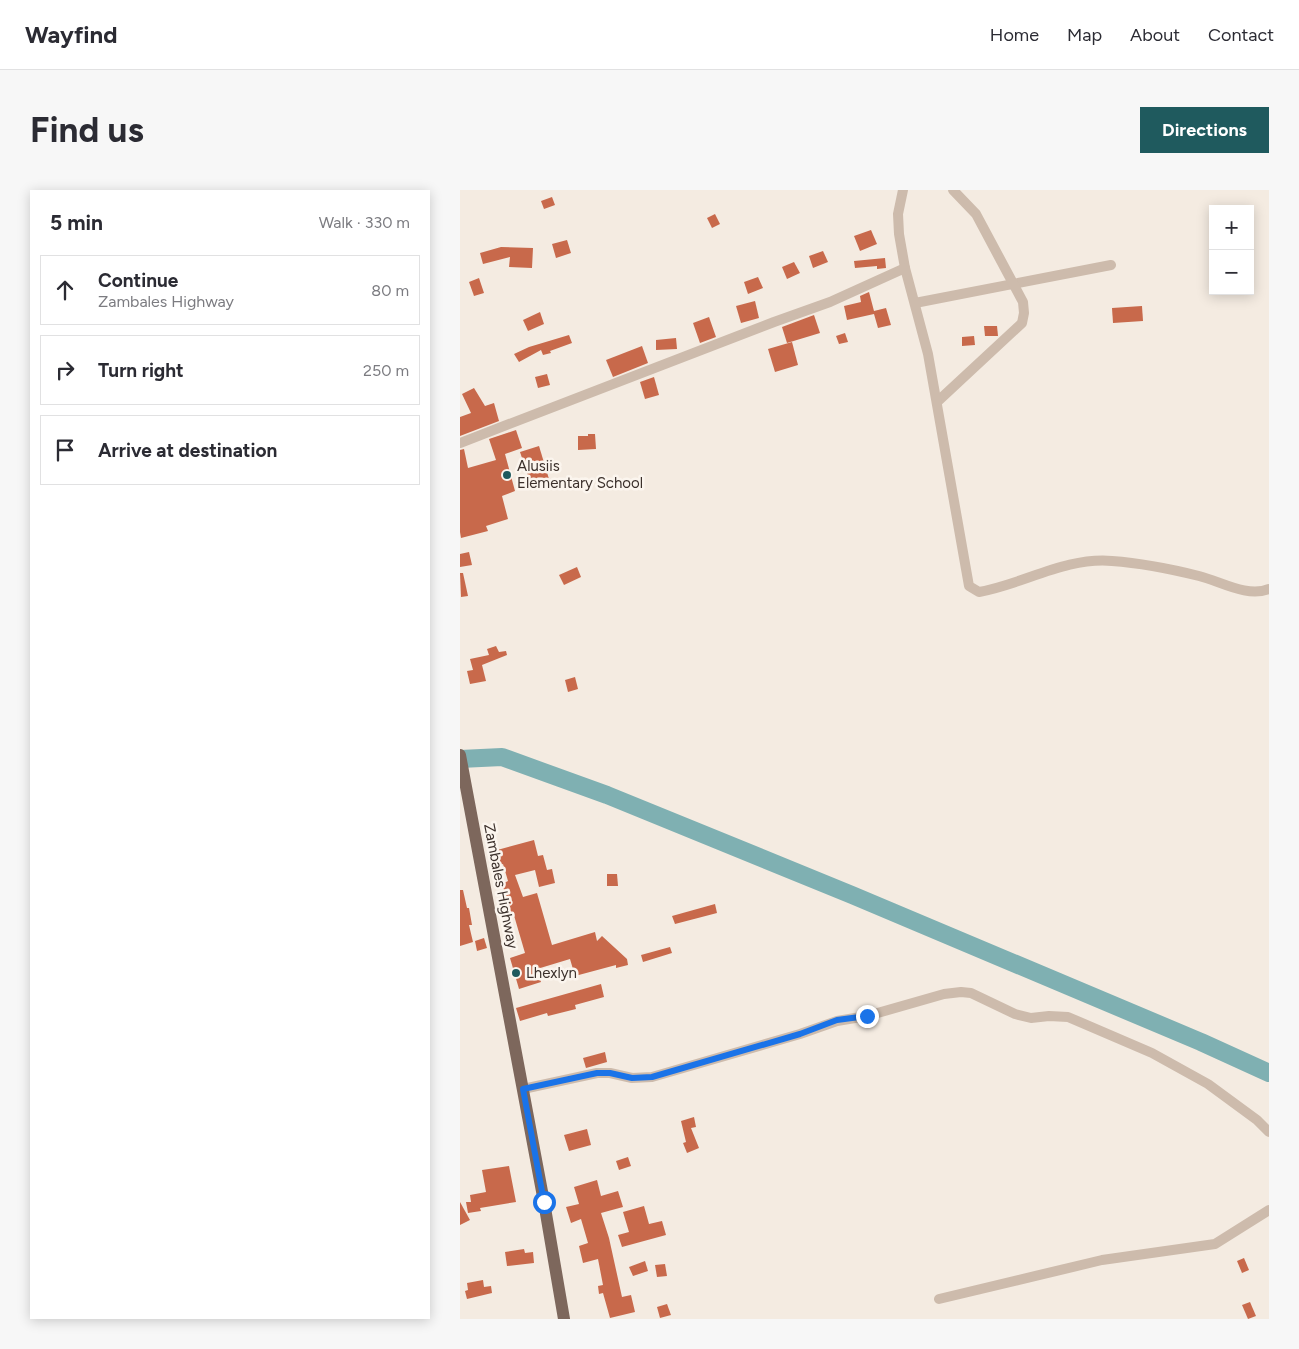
<!DOCTYPE html>
<html lang="en">
<head>
<meta charset="utf-8">
<style>
  :root { --surface:#fff; --page:#f7f7f7; --text:#2b2b33; --muted:#7c7c81; --line:#e1e1e2; --accent:#1f5a5e }
  body { margin:0; font-family:Figtree,sans-serif; background:var(--page); color:var(--text) }
  .controls { position:absolute; right:15px; top:15px; display:grid; overflow:hidden; border-radius:0px; box-shadow:0 2px 12px #0003 }
  .controls button { width:45px; height:45px; display:grid; place-items:center; padding:0; border:0; border-bottom:1px solid var(--line); background:var(--surface); color:var(--text); font:25px sans-serif }
  .stop { position:absolute; width:15px; height:15px; margin:-11px; border:4px solid #1a73e8; border-radius:50%; background:#fff }
  .stop.end { background:#1a73e8; border-color:#fff; box-shadow:0 1px 5px #0008 }
  .list { margin:0; padding:0; list-style:none }
  h2 { display:flex; justify-content:space-between; align-items:center; height:65px; margin:0; padding:0 20px; font-size:21px }
  h2 small { font-size:16px; font-weight:400; color:var(--muted) }
  .list li { display:grid; grid-template-columns:32px 1fr auto; gap:15px; align-items:center; box-sizing:border-box; height:70px; margin:0 10px 10px; padding:0 10px; border:1px solid var(--line); border-radius:0px }
  .list b { display:block; font-size:19px; white-space:nowrap }
  .list p { margin:0; font-size:16px; white-space:nowrap; color:var(--muted) }
  .list em { font-size:16px; font-style:normal; color:var(--muted) }
  .icon { flex:none; width:28px; height:28px; fill:none; stroke:currentColor; stroke-width:2; stroke-linecap:round; stroke-linejoin:round }
  .map { position:relative; flex:none; width:809px; height:1129px; overflow:hidden; border-radius:0px }
  header { display:flex; align-items:center; gap:30px; box-sizing:border-box; height:70px; padding:0 25px; background:var(--surface); border-bottom:1px solid var(--line) }
  header strong { font-size:24px }
  nav { display:flex; gap:28px; margin-inline-start:auto; font-size:18px }
  .intro { display:flex; align-items:center; justify-content:space-between; box-sizing:border-box; height:120px; padding:0 30px }
  h1 { margin:0; font-size:35px }
  .button { padding:12px 22px; border-radius:0px; background:var(--accent); color:#fff; font-size:18px; font-weight:700 }
  main { display:flex; gap:30px; padding:0 30px }
  aside { flex:1; background:var(--surface); border-radius:0px; box-shadow:0 2px 12px #0003 }
  .map>svg:first-child { display:block }
  .lines { fill:none; stroke-linecap:round; stroke-linejoin:round }
  .river { stroke:#7fb0b2; stroke-width:18 }
  .building { fill:#c8694b }
  .minor { stroke:#cdbbac; stroke-width:10 }
  .major { stroke:#7d675c; stroke-width:12 }
  .route { stroke:#1a73e8; stroke-width:6 }
  .poi-dot { fill:#1f5a5e; stroke:#fbf5ee; stroke-width:2 }
  .labels { text-anchor:middle; stroke-width:5; stroke-linejoin:round; paint-order:stroke }
  .poi-label { font-size:15px; fill:#3b302b; stroke:#fbf5ee; text-anchor:start }
  .street-label { font-size:15px; fill:#3b302b; stroke:#fbf5ee }
</style>
</head>
<body>
<header>
<strong>Wayfind</strong>
<nav><a>Home</a><a>Map</a><a>About</a><a>Contact</a></nav>
</header>
<div class="intro"><h1>Find us</h1><a class="button">Directions</a></div>
<main>
<aside>
<h2>5 min<small>Walk · 330 m</small></h2>
<ul class="list">
<li><svg class="icon" aria-label="ahead" viewBox="0 0 24 24"><path d="M12 20V5M6 11l6-6 6 6"/></svg><div><b>Continue</b><p>Zambales Highway</p></div><em>80 m</em></li>
<li><svg class="icon" aria-label="right" viewBox="0 0 24 24"><path d="M7 20v-9h11M14 6l5 5-5 5"/></svg><div><b>Turn right</b></div><em>250 m</em></li>
<li><svg class="icon" aria-label="arrive" viewBox="0 0 24 24"><path d="M6 21V4h12l-3 4 3 4H6"/></svg><div><b>Arrive at destination</b></div></li>
</ul>
</aside>
<div class="map">
<svg width="809" height="1129" viewBox="0 0 809 1129">
  <rect width="100%" height="100%" fill="#f4ebe1"/>
  <g class="lines">
    <polyline class="river" points="0,569 42,567 147,605 392,705 741,852 809,883"/>
  </g>
  <g class="building">
    <polygon points="92,7 95,15 84,19 81,11"/>
    <polygon points="255,24 260,34 252,38 247,28"/>
    <polygon points="411,40 417,54 400,61 394,46"/>
    <polygon points="107,50 111,63 96,68 92,54"/>
    <polygon points="41,57 73,58 72,78 49,77 50,67 23,74 20,63"/>
    <polygon points="363,61 368,72 353,78 349,66"/>
    <polygon points="425,68 426,78 417,79 417,76 395,78 394,71"/>
    <polygon points="334,72 340,83 327,89 322,77"/>
    <polygon points="298,87 303,98 288,104 284,92"/>
    <polygon points="19,88 24,103 14,106 9,92"/>
    <polygon points="409,102 414,121 426,118 431,135 418,138 414,124 387,130 384,116 401,112 400,106"/>
    <polygon points="295,111 299,128 281,133 276,116"/>
    <polygon points="682,116 683,131 653,133 652,118"/>
    <polygon points="80,122 84,134 68,141 63,130"/>
    <polygon points="354,125 360,143 327,153 322,137"/>
    <polygon points="249,127 256,147 240,153 233,133"/>
    <polygon points="524,136 537,136 538,146 525,146"/>
    <polygon points="385,143 388,152 379,154 376,146"/>
    <polygon points="109,145 112,153 90,161 91,163 83,165 81,160 59,172 54,164 69,157"/>
    <polygon points="514,146 515,155 502,156 502,147"/>
    <polygon points="216,148 217,159 196,160 196,150"/>
    <polygon points="332,152 338,175 315,182 308,159"/>
    <polygon points="182,156 188,173 153,187 146,170"/>
    <polygon points="87,184 90,195 78,198 75,187"/>
    <polygon points="194,187 199,205 185,209 180,192"/>
    <polygon points="14,198 25,216 34,213 39,231 0,246 0,227 11,223 2,204"/>
    <polygon points="56,240 62,258 45,264 55,301 42,306 48,329 26,336 28,341 1,348 0,342 0,260 4,259 8,278 36,270 29,249"/>
    <polygon points="128,244 135,244 136,259 118,260 118,246 128,246"/>
    <polygon points="79,256 89,289 71,295 60,262"/>
    <polygon points="9,362 12,375 0,377 0,364"/>
    <polygon points="117,377 121,387 104,395 99,385"/>
    <polygon points="0,383 3,383 8,406 1,407"/>
    <polygon points="36,456 39,462 46,461 47,465 22,475 26,491 10,494 7,481 13,480 10,469 29,465 27,459"/>
    <polygon points="115,487 118,499 108,502 105,490"/>
    <polygon points="74,650 78,666 83,665 87,680 92,679 95,693 79,697 75,680 55,685 63,707 77,703 92,755 135,742 137,751 142,746 167,769 168,775 156,778 156,775 115,786 110,769 77,779 81,792 59,799 50,768 65,763 53,722 44,725 40,711 47,709 42,694 48,691 43,674 34,676 30,662"/>
    <polygon points="147,684 157,684 158,696 147,696"/>
    <polygon points="0,700 3,700 7,718 9,718 12,735 9,735 13,752 0,756"/>
    <polygon points="255,714 257,723 215,734 212,726"/>
    <polygon points="24,748 27,758 17,761 15,751"/>
    <polygon points="210,757 212,763 183,772 181,765"/>
    <polygon points="141,794 144,807 115,815 116,819 88,826 87,823 60,831 56,818"/>
    <polygon points="145,862 147,872 126,878 123,868"/>
    <polygon points="234,927 236,937 231,938 239,958 227,963 223,953 226,952 221,931"/>
    <polygon points="127,939 131,955 109,961 104,945"/>
    <polygon points="168,967 171,976 159,980 156,971"/>
    <polygon points="49,976 56,1012 20,1018 21,1021 8,1023 6,1012 11,1012 10,1005 26,1002 22,980"/>
    <polygon points="137,990 141,1006 158,1001 163,1017 141,1023 149,1048 162,1107 171,1105 175,1122 150,1128 143,1103 139,1104 138,1096 143,1095 138,1069 123,1073 119,1056 128,1053 121,1029 111,1033 106,1017 119,1014 114,997"/>
    <polygon points="0,1012 10,1030 0,1035"/>
    <polygon points="184,1016 189,1034 202,1031 206,1045 162,1057 158,1045 169,1042 163,1022"/>
    <polygon points="64,1059 65,1063 73,1062 74,1073 47,1076 45,1062"/>
    <polygon points="784,1068 789,1080 782,1083 777,1071"/>
    <polygon points="185,1071 188,1081 173,1086 169,1077"/>
    <polygon points="205,1074 207,1086 197,1087 195,1075"/>
    <polygon points="23,1090 24,1097 31,1096 32,1103 7,1109 5,1101 8,1100 7,1093"/>
    <polygon points="790,1112 796,1126 788,1129 782,1115"/>
    <polygon points="207,1114 211,1125 200,1128 197,1117"/>
  </g>
  <g class="lines">
    <g class="minor">
      <polyline points="443,0 438,24 439,44 445,78"/>
      <polyline points="455,113 651,75"/>
      <polyline points="477,212 562,133 564,123 563,112 516,24 493,0"/>
      <path d="M0,253L314,132L370,112L445,78L468,164L509,396L519,402C564,394 605,367 652,371C680,373 711,379 739,386C760,391 787,408 809,399"/>
      <polyline points="63,899 137,883 150,883 172,888 192,887 340,844 377,831 407,826 484,804 501,802 511,803 555,824 571,828 589,826 608,827 692,863 748,894 797,930 809,942"/>
      <polyline points="479,1109 642,1070 755,1054 809,1020"/>
    </g>
    <polyline class="major" points="0,565 84,1012 104,1129"/>
  </g>
  <g class="lines">
    <polyline class="route" points="84,1012 63,899 137,883 150,883 172,888 192,887 340,844 377,830 407,826"/>
  </g>
  <g class="poi-dot">
    <circle cx="47" cy="285" r="5"/>
    <circle cx="56" cy="783" r="5"/>
  </g>
  <g class="labels">
    <g class="poi-label">
      <text x="57" y="281">Alusiis<tspan x="57" dy="17">Elementary School</tspan></text>
      <text x="66" y="788">Lhexlyn</text>
    </g>
    <g class="street-label">
      <text transform="translate(41 696) rotate(79)" y="5">Zambales Highway</text>
    </g>
  </g>
</svg>
<div class="controls">
<button>+</button>
<button>−</button>
</div>
<div class="stop" style="left:84px;top:1012px"></div>
<div class="stop end" style="left:407px;top:826px"></div>
</div>
</main>
</body>
</html>
